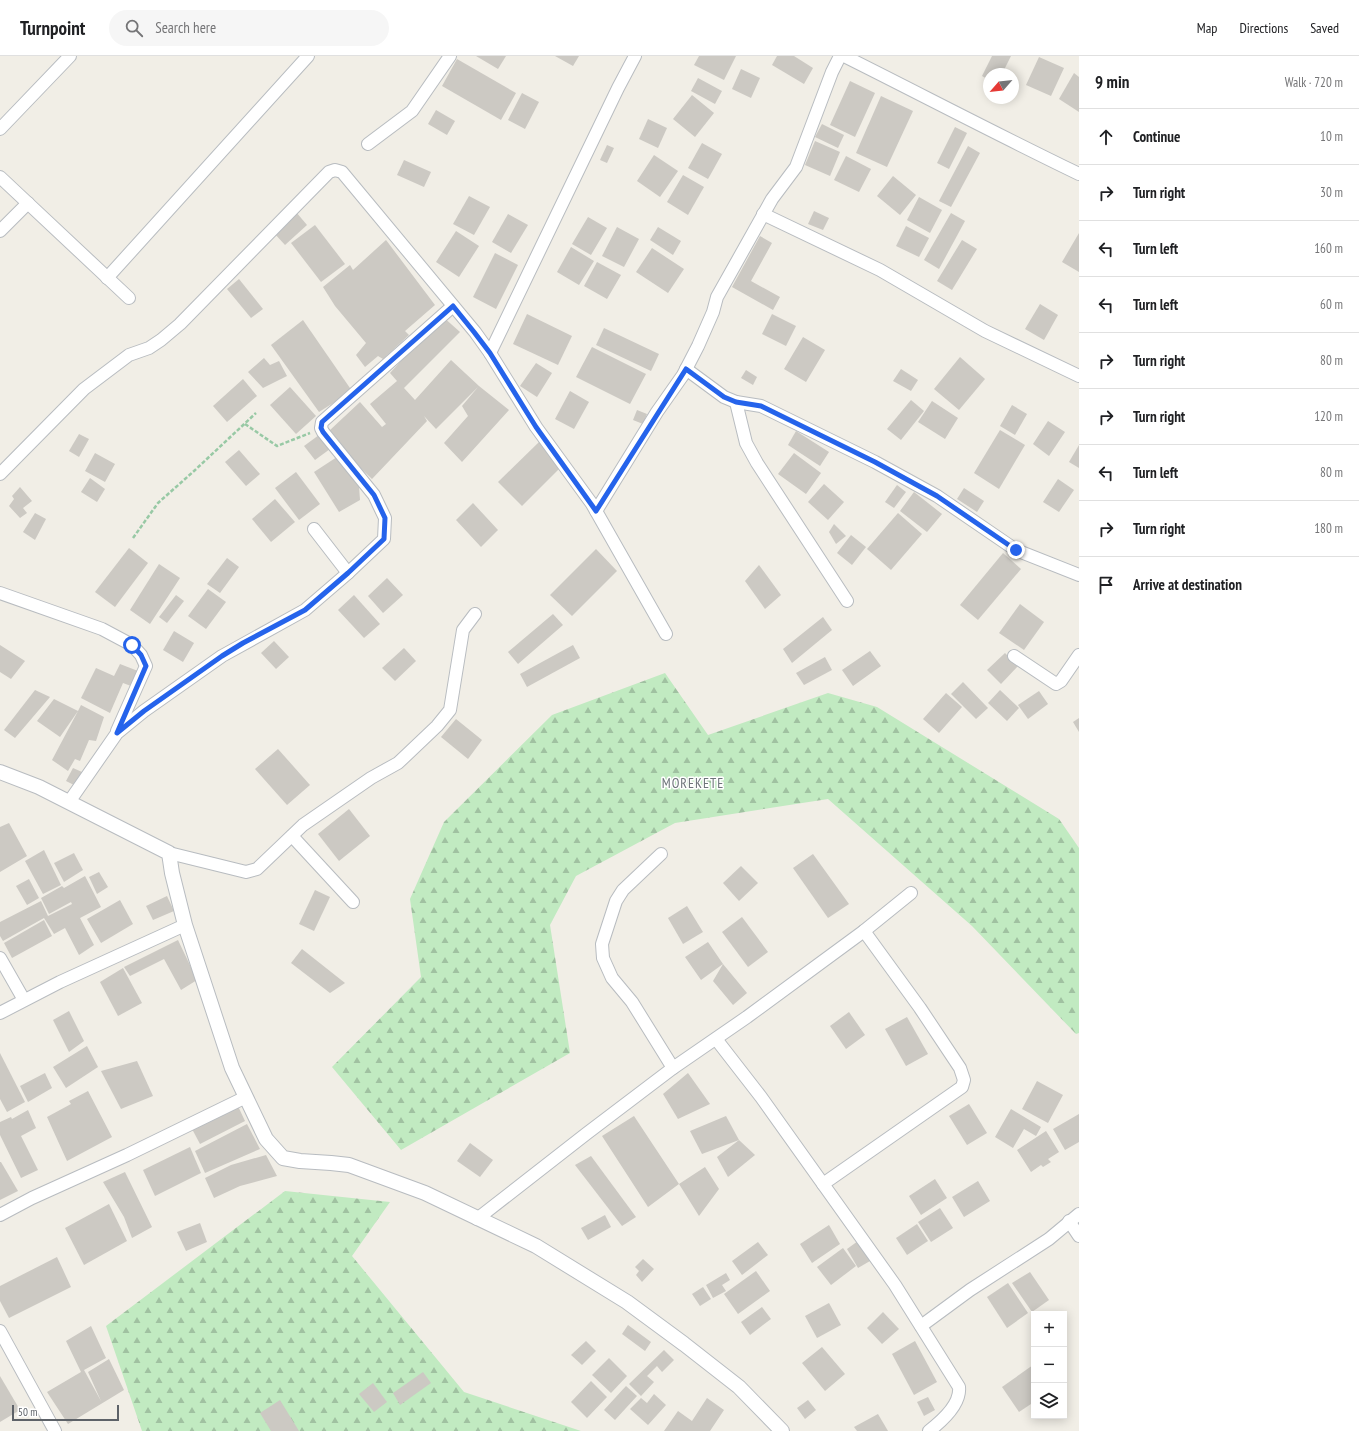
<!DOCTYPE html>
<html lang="en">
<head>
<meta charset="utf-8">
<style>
  :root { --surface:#fff; --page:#f6f6f6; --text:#202124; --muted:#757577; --line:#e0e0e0 }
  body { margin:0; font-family:"PT Sans Narrow",sans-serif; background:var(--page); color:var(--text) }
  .controls { position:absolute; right:12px; bottom:12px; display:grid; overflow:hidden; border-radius:0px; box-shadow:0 2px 10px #0003 }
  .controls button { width:36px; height:36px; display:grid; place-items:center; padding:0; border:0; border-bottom:1px solid var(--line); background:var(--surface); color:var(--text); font:20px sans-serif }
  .compass { position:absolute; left:983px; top:12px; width:36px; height:36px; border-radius:50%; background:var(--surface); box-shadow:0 2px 10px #0003; rotate:242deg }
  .scale { position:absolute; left:12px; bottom:10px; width:107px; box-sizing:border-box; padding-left:4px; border:2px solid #5d6268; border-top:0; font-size:11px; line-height:14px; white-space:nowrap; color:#5d6268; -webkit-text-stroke:3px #fff; paint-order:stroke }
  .stop { position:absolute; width:12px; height:12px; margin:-9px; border:3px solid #2563eb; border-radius:50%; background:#fff }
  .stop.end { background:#2563eb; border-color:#fff; box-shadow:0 1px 4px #0008 }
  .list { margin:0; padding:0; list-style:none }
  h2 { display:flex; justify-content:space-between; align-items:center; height:52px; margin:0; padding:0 16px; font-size:17px }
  h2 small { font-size:13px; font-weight:400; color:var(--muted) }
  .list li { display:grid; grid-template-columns:26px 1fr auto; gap:12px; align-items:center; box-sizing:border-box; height:56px; padding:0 16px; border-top:1px solid var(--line) }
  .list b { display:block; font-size:15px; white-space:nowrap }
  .list em { font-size:13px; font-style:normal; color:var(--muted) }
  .icon { flex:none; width:22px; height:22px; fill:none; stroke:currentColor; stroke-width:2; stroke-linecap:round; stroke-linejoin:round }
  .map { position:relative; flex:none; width:1079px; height:1375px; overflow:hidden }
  header { display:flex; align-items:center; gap:24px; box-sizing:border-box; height:56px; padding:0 20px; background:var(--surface); border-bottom:1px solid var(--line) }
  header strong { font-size:19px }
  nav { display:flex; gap:22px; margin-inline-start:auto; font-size:14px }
  .search { width:280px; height:36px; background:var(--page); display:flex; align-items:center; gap:10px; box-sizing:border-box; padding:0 14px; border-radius:22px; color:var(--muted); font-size:15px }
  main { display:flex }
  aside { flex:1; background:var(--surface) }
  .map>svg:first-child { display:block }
  .forest { fill:url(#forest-firs) }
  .building { fill:#ccc9c3 }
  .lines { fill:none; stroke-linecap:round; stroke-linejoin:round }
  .minor-casing { stroke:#b8bcc0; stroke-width:14 }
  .tertiary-casing { stroke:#b8bcc0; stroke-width:16 }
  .path { stroke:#98c9a5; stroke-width:2.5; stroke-dasharray:4 2; stroke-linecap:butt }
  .minor { stroke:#fff; stroke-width:12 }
  .tertiary { stroke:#fff; stroke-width:14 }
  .route { stroke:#2563eb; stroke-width:5 }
  .labels { text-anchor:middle; stroke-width:3; stroke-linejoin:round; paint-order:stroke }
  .quarter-label { font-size:14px; letter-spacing:1px; fill:#6e747a; stroke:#fff }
</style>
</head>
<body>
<header>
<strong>Turnpoint</strong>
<div class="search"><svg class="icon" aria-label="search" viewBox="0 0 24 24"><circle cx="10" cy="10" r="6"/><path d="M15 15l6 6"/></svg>Search here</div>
<nav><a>Map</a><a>Directions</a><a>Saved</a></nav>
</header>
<main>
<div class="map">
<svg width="1079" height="1375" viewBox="0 0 1079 1375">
  <defs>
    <pattern id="forest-firs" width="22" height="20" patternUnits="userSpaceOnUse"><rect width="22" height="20" fill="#c1eac1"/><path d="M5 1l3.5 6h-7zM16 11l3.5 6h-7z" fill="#a0c1a1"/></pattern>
  </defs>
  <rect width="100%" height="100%" fill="#f1eee6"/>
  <g class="forest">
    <polygon points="665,617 708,679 828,637 877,651 1059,763 1079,792 1079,977 1076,978 972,870 828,743 675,767 576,820 550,869 570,997 401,1094 332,1011 421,921 410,843 444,766 552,659"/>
    <polygon points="285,1135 390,1146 352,1200 464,1336 581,1375 142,1375 106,1270"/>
  </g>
  <g class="building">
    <polygon points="476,0 506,0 498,13"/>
    <polygon points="555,0 579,0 573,10"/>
    <polygon points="699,0 736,0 724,24 694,9"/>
    <polygon points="777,0 794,0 813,12 804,28 772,9"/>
    <polygon points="992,0 1011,0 1002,18 989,18 989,24 982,20"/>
    <polygon points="1039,1 1064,12 1051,40 1026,29"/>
    <polygon points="457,3 516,37 501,64 442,30"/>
    <polygon points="741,13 760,22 751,42 732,33"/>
    <polygon points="1074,17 1079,21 1079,56 1059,43"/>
    <polygon points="698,22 722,35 715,48 691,35"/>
    <polygon points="850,25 875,37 855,81 830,69"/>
    <polygon points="522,37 539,46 525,73 508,64"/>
    <polygon points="692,39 714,57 695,81 673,63"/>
    <polygon points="881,40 913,55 887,111 856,97"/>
    <polygon points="436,54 455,65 447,79 428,68"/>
    <polygon points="648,63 667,72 658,92 639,83"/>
    <polygon points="822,68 844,79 838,92 815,81"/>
    <polygon points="955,71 967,77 949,113 937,107"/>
    <polygon points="815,85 840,96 830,120 805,109"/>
    <polygon points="702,87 722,98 708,123 688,112"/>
    <polygon points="607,89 614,92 607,107 600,104"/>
    <polygon points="968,90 980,97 951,151 939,145"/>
    <polygon points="654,99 678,115 660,141 637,125"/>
    <polygon points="846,100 871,113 859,136 834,124"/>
    <polygon points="404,104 431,116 424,131 397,119"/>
    <polygon points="683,119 704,131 688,159 667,146"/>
    <polygon points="893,120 916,139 900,159 877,140"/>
    <polygon points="469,140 490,151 474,179 453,168"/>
    <polygon points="919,141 942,154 930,177 907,164"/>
    <polygon points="814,155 829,162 823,174 808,168"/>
    <polygon points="296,156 307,169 285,189 274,177"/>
    <polygon points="951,157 965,165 939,213 924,204"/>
    <polygon points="508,158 528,169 511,197 492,186"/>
    <polygon points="588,161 607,172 591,199 572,188"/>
    <polygon points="315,169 345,208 321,226 291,187"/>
    <polygon points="906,170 929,182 919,201 896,190"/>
    <polygon points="617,171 639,183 624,211 602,200"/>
    <polygon points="658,171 681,185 673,199 650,184"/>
    <polygon points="456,175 479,190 459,221 436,206"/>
    <polygon points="1079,177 1079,216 1062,206"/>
    <polygon points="760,180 772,187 751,225 780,241 773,254 732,231"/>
    <polygon points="386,184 435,249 405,275 409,279 383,303 378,300 365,311 356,299 366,287 335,250 323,231 350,209 353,214"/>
    <polygon points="962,184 977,193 952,234 937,225"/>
    <polygon points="571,191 594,205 579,229 557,216"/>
    <polygon points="652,192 684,213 668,237 636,216"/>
    <polygon points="495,197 518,209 496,253 473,241"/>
    <polygon points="597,206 621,219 607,243 584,230"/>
    <polygon points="239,223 263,253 251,262 227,233"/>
    <polygon points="1040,248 1058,259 1044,284 1025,273"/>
    <polygon points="527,258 572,280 558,309 513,288"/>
    <polygon points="772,258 796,270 786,290 762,278"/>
    <polygon points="442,260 460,276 404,332 415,344 451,304 479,330 509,354 462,406 444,387 468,360 462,350 478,331 436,373 424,360 427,365 372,423 348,400 329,375 360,346 382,371 386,368 370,348 397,325 390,317"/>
    <polygon points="303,264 352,335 319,356 271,289"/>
    <polygon points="604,272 659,298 651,315 596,289"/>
    <polygon points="803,281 825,294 806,326 784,313"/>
    <polygon points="592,291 646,318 630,348 576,321"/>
    <polygon points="960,301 985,323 959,354 934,333"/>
    <polygon points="264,302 270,309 279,305 287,320 263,332 248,316"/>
    <polygon points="536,307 552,317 537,341 520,330"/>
    <polygon points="901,313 918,324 911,335 893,325"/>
    <polygon points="746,314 757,321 753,329 741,322"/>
    <polygon points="243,323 257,340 227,366 213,350"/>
    <polygon points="290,331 316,360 296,378 270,349"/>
    <polygon points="570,335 589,346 574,373 555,363"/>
    <polygon points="911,344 924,355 901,384 887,373"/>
    <polygon points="932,345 958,362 945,383 918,366"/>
    <polygon points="1012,349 1027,358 1015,379 1000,370"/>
    <polygon points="637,354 647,358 643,368 633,364"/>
    <polygon points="1048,365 1065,376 1049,400 1033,388"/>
    <polygon points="1000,374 1025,389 999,433 974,417"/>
    <polygon points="796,375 829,396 820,410 788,389"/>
    <polygon points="79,378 89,383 79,401 69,395"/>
    <polygon points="319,379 330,393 315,404 304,390"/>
    <polygon points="539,386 563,409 522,450 498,426"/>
    <polygon points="1079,389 1079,412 1069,406"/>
    <polygon points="239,394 260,418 246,430 225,406"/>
    <polygon points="95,397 115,408 105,426 85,415"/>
    <polygon points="794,397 821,417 806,438 778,418"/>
    <polygon points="337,401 359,430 360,444 339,456 314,416"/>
    <polygon points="296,416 320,448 299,464 275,432"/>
    <polygon points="90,422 105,433 97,446 81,436"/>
    <polygon points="1058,423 1074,434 1059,456 1043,446"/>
    <polygon points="824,428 844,446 828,464 808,446"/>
    <polygon points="897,429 906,436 894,452 885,446"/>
    <polygon points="20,431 32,445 23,452 27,457 20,462 9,450 14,443 12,440"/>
    <polygon points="964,432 984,445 977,456 957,443"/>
    <polygon points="914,436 942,458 927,476 900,455"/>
    <polygon points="275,443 295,466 271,486 252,463"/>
    <polygon points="473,447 498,474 481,491 456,464"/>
    <polygon points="35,457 46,463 35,484 23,476"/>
    <polygon points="898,457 922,478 891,514 867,493"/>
    <polygon points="834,468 846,480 836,488 829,476"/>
    <polygon points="851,479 866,491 852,509 837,497"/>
    <polygon points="129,492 148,507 115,551 95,536"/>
    <polygon points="596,493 617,515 572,560 550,539"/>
    <polygon points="1003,497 1021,513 978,564 960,549"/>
    <polygon points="227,502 239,511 220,537 207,528"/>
    <polygon points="159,508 180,522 150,568 130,554"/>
    <polygon points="759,509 781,539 765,553 745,525"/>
    <polygon points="387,522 403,539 383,557 368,540"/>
    <polygon points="208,533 226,546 206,573 188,560"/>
    <polygon points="176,539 184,545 167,567 159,561"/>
    <polygon points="354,539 380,568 364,582 338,554"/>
    <polygon points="1020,548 1044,566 1024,594 999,577"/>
    <polygon points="553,558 563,569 518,608 508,596"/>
    <polygon points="823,561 832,574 792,607 783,593"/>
    <polygon points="174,575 194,587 183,606 163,594"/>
    <polygon points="274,585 289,601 276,613 261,597"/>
    <polygon points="0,589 25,605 11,623 0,616"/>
    <polygon points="573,589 580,602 527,631 520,618"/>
    <polygon points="404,592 416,605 395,625 382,612"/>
    <polygon points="870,595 881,610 853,630 842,614"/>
    <polygon points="1005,597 1018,610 1001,628 987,614"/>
    <polygon points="825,601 832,614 804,629 796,617"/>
    <polygon points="120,608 138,615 131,630 123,627 110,657 81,642 96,612 114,620"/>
    <polygon points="963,626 988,652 976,663 951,638"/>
    <polygon points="35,634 50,641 15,682 4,674"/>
    <polygon points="1000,634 1019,652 1007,665 988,647"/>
    <polygon points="1039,635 1048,648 1028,663 1018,649"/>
    <polygon points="946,637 962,651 939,677 923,663"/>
    <polygon points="54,643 78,655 81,649 104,661 96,685 89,684 80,705 75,703 68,715 52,704 78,655 60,681 37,665"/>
    <polygon points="1079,662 1079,676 1073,666"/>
    <polygon points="456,663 482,684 468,703 441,681"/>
    <polygon points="278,693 310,729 287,749 255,713"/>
    <polygon points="73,712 82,716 76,730 66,725"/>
    <polygon points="349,753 370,780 339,805 318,778"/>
    <polygon points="9,767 27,800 0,816 0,771"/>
    <polygon points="44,794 61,829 43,838 25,805"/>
    <polygon points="74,797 83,814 64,826 54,807"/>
    <polygon points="813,798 849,848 828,862 793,812"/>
    <polygon points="741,810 758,827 739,845 723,827"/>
    <polygon points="99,816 108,831 97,838 89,821"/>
    <polygon points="85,820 101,851 80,862 94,889 79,899 65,872 54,878 44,862 3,885 0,880 0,866 41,845 48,860 72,848 71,846 49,858 41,842 62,830 64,832"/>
    <polygon points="29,823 39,842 27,849 16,830"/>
    <polygon points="315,834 330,841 314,875 299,868"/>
    <polygon points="167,840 174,855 153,864 146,850"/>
    <polygon points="120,844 133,868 101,887 87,863"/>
    <polygon points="687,850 703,876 683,888 668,862"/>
    <polygon points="742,861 768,896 748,911 722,876"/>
    <polygon points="44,864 52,880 12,902 4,887"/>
    <polygon points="178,884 197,924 181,934 164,903 130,920 124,911"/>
    <polygon points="708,886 723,908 747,937 733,949 713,925 723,908 701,924 685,901"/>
    <polygon points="302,893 345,927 330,937 291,907"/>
    <polygon points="123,912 142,947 118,960 100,926"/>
    <polygon points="69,955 84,985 69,996 53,964"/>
    <polygon points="849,956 865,979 846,993 830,970"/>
    <polygon points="907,961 928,998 906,1010 885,973"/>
    <polygon points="87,990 98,1011 66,1032 53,1011"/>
    <polygon points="0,997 25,1046 7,1056 0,1043"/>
    <polygon points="137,1005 153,1040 121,1053 101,1015"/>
    <polygon points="45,1017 52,1032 28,1046 20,1030"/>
    <polygon points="688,1017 710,1048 678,1063 663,1038"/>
    <polygon points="1037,1025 1063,1039 1048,1067 1022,1053"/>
    <polygon points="88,1035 112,1081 67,1105 47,1061 71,1048 69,1045"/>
    <polygon points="237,1048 245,1065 200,1088 191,1071"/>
    <polygon points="969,1048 987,1077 967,1089 949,1060"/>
    <polygon points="1011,1053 1041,1071 1036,1080 1024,1073 1013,1092 995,1081"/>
    <polygon points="28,1054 36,1072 21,1080 38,1114 21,1122 0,1079 0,1066 11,1061 12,1063"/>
    <polygon points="1079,1058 1079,1086 1065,1094 1053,1073"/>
    <polygon points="634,1060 679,1128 705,1111 719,1133 699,1160 679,1128 648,1151 602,1080"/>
    <polygon points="726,1060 739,1084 702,1098 690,1075"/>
    <polygon points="247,1068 260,1093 205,1117 195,1095"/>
    <polygon points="1046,1075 1059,1096 1048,1103 1051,1106 1043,1111 1041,1109 1031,1116 1017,1094"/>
    <polygon points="739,1084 755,1099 728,1121 717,1101"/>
    <polygon points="470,1087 493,1104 480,1121 457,1105"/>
    <polygon points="190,1091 201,1117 155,1140 143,1114"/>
    <polygon points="266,1099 277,1120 240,1130 214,1142 205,1122 231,1109"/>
    <polygon points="591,1100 636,1161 622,1170 575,1109"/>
    <polygon points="0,1106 1,1106 18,1135 0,1144"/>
    <polygon points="125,1116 152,1171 132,1182 124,1161 103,1126"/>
    <polygon points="935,1123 947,1142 921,1159 909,1140"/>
    <polygon points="978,1125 990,1145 964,1161 952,1141"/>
    <polygon points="109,1148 127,1185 84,1209 65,1172"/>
    <polygon points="940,1152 953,1172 931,1186 918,1166"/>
    <polygon points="605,1159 611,1171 588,1184 581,1172"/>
    <polygon points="200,1167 207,1186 186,1195 177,1176"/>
    <polygon points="917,1168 928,1185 907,1199 896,1182"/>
    <polygon points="829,1169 840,1188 812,1207 800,1188"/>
    <polygon points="858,1185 870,1205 858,1212 847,1193"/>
    <polygon points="758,1186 768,1199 742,1219 732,1205"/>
    <polygon points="843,1192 856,1210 831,1229 817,1211"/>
    <polygon points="57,1201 71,1231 9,1262 0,1245 0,1230"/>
    <polygon points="643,1203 654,1213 642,1226 636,1219 639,1215 635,1211"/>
    <polygon points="756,1215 770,1235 738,1258 724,1238"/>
    <polygon points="1030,1216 1049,1244 1032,1256 1012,1227"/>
    <polygon points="726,1217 730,1224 722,1229 726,1235 713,1242 706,1229"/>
    <polygon points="1008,1227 1028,1257 1007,1272 987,1241"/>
    <polygon points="703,1231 711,1243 700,1250 692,1238"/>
    <polygon points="829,1247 841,1269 817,1282 805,1260"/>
    <polygon points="762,1251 771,1263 750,1279 741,1266"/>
    <polygon points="883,1256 899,1273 882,1288 867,1272"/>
    <polygon points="628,1269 651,1286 645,1295 622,1278"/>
    <polygon points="91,1270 106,1302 84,1314 101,1345 88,1316 109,1303 124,1334 68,1368 47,1336 81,1316 66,1285"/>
    <polygon points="586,1285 596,1295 582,1309 571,1299"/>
    <polygon points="915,1285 937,1326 914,1339 892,1298"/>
    <polygon points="822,1291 845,1318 825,1335 802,1307"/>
    <polygon points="664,1294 674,1304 662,1316 657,1310 647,1320 654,1326 641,1340 629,1328"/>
    <polygon points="609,1302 627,1320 611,1337 592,1319"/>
    <polygon points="1033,1309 1034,1346 1019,1356 1002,1331"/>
    <polygon points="423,1316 431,1327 400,1349 393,1337"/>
    <polygon points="0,1320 20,1354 0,1366"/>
    <polygon points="591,1325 607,1341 587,1362 571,1346"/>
    <polygon points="373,1327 387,1346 374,1356 359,1338"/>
    <polygon points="626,1330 637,1340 615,1364 604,1354"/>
    <polygon points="654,1338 666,1349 648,1369 630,1353 641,1342 647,1347"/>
    <polygon points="928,1341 935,1354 924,1360 917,1346"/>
    <polygon points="707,1342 724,1354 710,1375 664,1375 678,1355 692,1365"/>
    <polygon points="280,1344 299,1375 271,1375 260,1357"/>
    <polygon points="808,1344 816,1354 805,1363 797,1352"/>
    <polygon points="878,1358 888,1375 857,1375 854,1371"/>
  </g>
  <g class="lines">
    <g class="minor-casing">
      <g id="minor">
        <path d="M844,0C922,39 1000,80 1079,118"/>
        <polyline points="0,73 70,0"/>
        <polyline points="368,88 412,55 450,0"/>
        <polyline points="0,121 129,242"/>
        <polyline points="763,158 880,214 985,275 1079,320"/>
        <polyline points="0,175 28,147"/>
        <polyline points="107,222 308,0"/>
        <polyline points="490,297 618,32 635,0"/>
        <polyline points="686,313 724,341 736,346 761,350 875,406 937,440 1016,494 1079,519"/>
        <polyline points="736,346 746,387 757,407 847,545"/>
        <polyline points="0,418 84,333 129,299 149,292 161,284 180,268 329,116 335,114 342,116 475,276 490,297 536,371 592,448 666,578"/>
        <polyline points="596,455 657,356 683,319 698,290 713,256 717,241 772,143 796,111 832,16 840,0"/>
        <polyline points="348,517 384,483 385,462 374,439 323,376 321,372 322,366 453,250"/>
        <polyline points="0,537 102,573 132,589 141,599 146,610 117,675"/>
        <polyline points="1014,600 1056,628 1061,625 1079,599"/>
        <polyline points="69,746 117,677 144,655 222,600 305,554 348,517 314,473"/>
        <polyline points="292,780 353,846"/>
        <polyline points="169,797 246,816 257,813 303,769 371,722 398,707 437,670 450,654 463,574 475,558"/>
        <polyline points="661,798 623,834 616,845 602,888 603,902 612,922 632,946 673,1012"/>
        <polyline points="0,902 24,944"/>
        <polyline points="0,957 60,926 185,869"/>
        <path d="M716,983L761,1041L895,1229L959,1331C961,1348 942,1365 929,1375"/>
        <polyline points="823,1128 962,1031 964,1024 960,1012 920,952 864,875"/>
        <polyline points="0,1159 32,1142 127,1099 246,1041"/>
        <polyline points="477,1163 586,1078 673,1012 747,961 864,875 911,837"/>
        <polyline points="1069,1165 1079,1180"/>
        <polyline points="921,1270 970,1234 1049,1183 1079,1158"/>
        <polyline points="0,1275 55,1375"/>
      </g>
    </g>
    <g class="tertiary-casing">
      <polyline id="tertiary" points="0,716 39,731 169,797 172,817 185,869 232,1012 266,1083 283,1102 300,1105 331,1107 349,1109 425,1137 536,1190 627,1246 684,1288 739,1331 782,1375"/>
    </g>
    <g class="path">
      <polyline points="245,368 277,390 310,377"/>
      <polyline points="133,482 158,447 194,415 256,357"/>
    </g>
    <use href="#minor" class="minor"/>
    <use href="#tertiary" class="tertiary"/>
  </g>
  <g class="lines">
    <polyline class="route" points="132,589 141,599 146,610 117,677 144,655 222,600 243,587 305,554 348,517 384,483 385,462 374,439 323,376 321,372 322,366 453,250 474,276 490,297 536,371 596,455 686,313 724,341 736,346 761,350 875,406 937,440 1016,494"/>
  </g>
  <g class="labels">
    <g class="quarter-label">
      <text x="693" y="732">MOREKETE</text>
    </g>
  </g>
</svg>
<div class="controls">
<button>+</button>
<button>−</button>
<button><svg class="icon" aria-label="layers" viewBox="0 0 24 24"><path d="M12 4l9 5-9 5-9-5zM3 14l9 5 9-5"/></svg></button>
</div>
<svg class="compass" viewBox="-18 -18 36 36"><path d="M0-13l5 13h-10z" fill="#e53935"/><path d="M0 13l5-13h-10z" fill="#757577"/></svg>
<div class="scale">50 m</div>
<div class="stop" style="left:132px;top:589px"></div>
<div class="stop end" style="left:1016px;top:494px"></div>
</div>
<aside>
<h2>9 min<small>Walk · 720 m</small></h2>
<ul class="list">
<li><svg class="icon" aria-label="ahead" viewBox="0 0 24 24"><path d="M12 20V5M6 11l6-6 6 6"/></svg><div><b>Continue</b></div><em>10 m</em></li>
<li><svg class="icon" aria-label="right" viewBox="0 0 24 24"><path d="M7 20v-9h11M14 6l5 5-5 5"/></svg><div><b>Turn right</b></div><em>30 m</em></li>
<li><svg class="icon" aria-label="left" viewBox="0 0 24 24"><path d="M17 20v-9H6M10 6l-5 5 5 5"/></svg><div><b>Turn left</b></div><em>160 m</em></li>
<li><svg class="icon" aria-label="left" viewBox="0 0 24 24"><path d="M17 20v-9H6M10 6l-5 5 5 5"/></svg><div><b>Turn left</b></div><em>60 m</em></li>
<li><svg class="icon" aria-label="right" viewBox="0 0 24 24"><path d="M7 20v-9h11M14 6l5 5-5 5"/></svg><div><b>Turn right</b></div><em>80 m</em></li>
<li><svg class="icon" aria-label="right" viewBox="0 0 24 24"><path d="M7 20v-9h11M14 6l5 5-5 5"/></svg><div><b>Turn right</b></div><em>120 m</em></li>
<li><svg class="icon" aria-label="left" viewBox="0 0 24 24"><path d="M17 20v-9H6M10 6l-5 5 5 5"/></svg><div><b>Turn left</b></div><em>80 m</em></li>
<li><svg class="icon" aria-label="right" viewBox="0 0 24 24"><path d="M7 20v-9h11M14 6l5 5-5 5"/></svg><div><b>Turn right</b></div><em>180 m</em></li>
<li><svg class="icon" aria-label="arrive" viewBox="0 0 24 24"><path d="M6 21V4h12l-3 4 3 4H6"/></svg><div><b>Arrive at destination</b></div></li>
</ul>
</aside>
</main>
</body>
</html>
